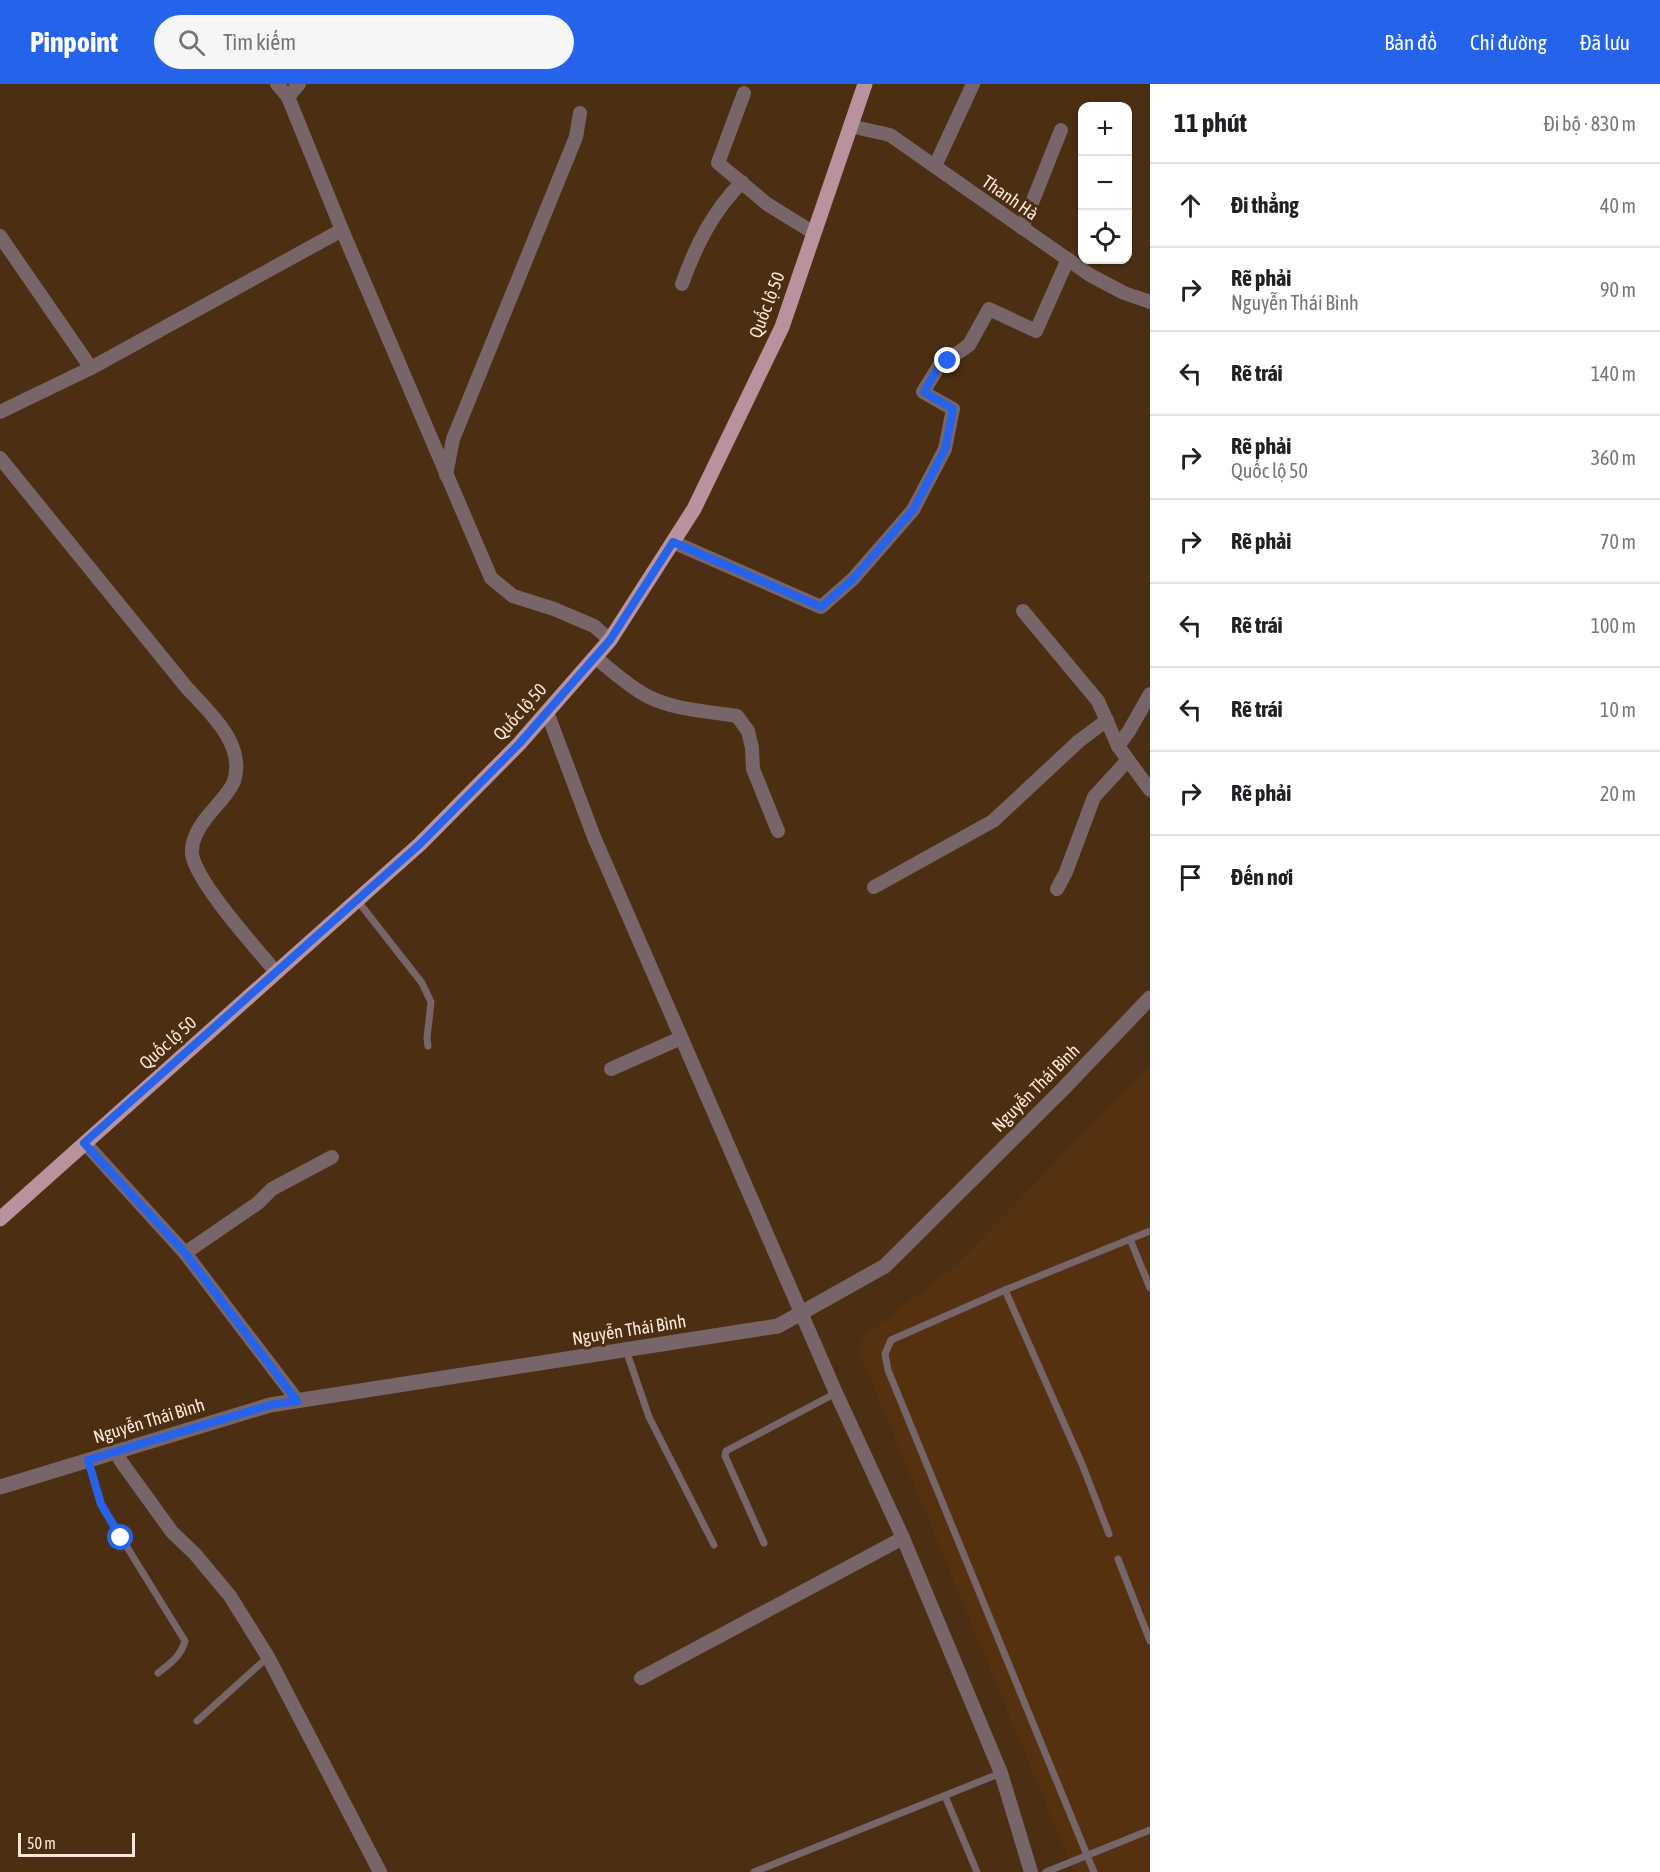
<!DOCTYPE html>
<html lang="vi">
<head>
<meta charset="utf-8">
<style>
  :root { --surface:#fff; --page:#f6f6f6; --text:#202124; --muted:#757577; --line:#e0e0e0; --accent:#2563eb }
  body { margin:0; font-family:"Asap Condensed",sans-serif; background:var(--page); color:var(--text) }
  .controls { position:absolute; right:18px; top:18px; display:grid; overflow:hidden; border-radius:12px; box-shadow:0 2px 4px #0004 }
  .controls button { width:54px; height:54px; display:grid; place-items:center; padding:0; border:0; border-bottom:2px solid var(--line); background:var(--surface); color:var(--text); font:30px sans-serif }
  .scale { position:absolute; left:18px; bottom:15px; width:117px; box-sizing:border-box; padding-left:6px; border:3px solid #fbe7d8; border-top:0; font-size:16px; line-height:21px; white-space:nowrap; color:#fbe7d8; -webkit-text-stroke:4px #4c2e13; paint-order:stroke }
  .stop { position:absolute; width:18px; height:18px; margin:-14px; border:4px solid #2563eb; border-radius:50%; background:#fff }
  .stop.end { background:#2563eb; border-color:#fff; box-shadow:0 2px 6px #0008 }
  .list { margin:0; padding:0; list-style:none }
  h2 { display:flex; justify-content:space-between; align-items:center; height:78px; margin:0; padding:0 24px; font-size:26px }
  h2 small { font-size:20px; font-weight:400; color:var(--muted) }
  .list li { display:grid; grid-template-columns:39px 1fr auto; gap:18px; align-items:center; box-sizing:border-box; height:84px; padding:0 24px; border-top:2px solid var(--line) }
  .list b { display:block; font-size:22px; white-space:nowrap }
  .list p { margin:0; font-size:20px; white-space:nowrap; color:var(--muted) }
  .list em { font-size:20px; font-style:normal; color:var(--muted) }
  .icon { flex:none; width:33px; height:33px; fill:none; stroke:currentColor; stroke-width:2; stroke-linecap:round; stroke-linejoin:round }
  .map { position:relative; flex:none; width:1150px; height:1788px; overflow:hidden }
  header { display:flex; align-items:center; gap:36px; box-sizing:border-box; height:84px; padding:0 30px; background:var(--accent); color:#fff }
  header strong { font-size:28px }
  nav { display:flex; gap:33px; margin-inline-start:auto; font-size:21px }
  .search { width:420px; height:54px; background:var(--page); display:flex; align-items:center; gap:15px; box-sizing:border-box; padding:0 21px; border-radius:33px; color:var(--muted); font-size:22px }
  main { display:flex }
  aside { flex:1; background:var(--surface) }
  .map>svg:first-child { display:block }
  .built { fill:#553110 }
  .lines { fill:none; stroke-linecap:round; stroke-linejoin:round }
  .service { stroke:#78656a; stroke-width:7 }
  .minor { stroke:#78656a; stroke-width:14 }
  .tertiary { stroke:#78656a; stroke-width:15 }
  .primary { stroke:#ba929d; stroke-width:15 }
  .route { stroke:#2563eb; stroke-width:8 }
  .labels { text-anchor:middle; stroke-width:6; stroke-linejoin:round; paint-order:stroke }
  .street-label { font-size:18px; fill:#fbe7d8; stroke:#4c2e13 }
</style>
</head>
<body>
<header>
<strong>Pinpoint</strong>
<div class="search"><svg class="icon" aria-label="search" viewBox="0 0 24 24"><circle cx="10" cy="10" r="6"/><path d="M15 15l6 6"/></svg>Tìm kiếm</div>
<nav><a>Bản đồ</a><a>Chỉ đường</a><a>Đã lưu</a></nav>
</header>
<main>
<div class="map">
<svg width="1150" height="1788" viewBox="0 0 1150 1788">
  <rect width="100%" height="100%" fill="#4c2e13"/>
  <polygon class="built" points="1150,981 1150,1788 1074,1788 860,1270 861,1258 867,1250 958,1179"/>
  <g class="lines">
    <g class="service">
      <polyline points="357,816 422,899 431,918 427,954 428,962"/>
      <polyline points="1130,1155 1150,1204"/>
      <polyline points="1005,1206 1082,1380 1109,1450"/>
      <polyline points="626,1266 649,1333 714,1461"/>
      <path d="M88,1376L101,1421L185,1557C181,1572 170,1580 158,1589"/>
      <polyline points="764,1459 725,1372 726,1367 836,1309"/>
      <polyline points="1118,1475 1150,1557"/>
      <polyline points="197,1637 268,1573"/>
      <polyline points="945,1712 977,1788"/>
      <polyline points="754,1788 1001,1689"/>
      <polyline points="1046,1788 1150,1746"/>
      <polyline points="1094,1788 888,1286 885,1270 891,1256 1005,1206 1150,1147"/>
    </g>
    <g class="minor">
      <polyline points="744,9 718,79 767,120 814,149"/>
      <polyline points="288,13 299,0"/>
      <polyline points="850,42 890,51 1090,191 1124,209 1150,218"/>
      <polyline points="935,82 973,0"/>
      <polyline points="1022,144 1061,46"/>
      <polyline points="342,146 491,494 513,512 554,525 594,542 610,556"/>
      <polyline points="0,152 91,284"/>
      <path d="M682,200C696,161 713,127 742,98"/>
      <polyline points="0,328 91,284 342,146 288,13 277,0"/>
      <path d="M0,374L187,604C209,628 246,660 234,697C231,707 214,724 207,733C199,743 191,757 192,770C196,798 256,864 276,888"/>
      <polyline points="446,391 453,355 576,53 580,29"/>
      <polyline points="673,458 821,523 853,495 913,426 945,365 953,325 923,308 939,282 969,261 989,225 1036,247 1068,175"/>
      <polyline points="1023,527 1098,617 1118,662 1150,706"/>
      <path d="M595,573C611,586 628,602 647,612C674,626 707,627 737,632L748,647L752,664L753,685L778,747"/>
      <polyline points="547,628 594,753 836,1309 903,1454 1001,1689 1031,1788"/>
      <polyline points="1118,662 1129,647 1150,610"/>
      <polyline points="874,803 993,737 1079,657 1107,636"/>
      <polyline points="1057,805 1066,788 1094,713 1128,676"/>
      <polyline points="611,985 681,954"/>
      <polyline points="85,1059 185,1169 297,1316"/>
      <polyline points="185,1169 258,1119 272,1105 332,1073"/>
      <polyline points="118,1367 120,1376 172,1448 195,1470 230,1512 268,1573 380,1788"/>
      <polyline points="641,1594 903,1454"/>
    </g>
    <polyline class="tertiary" points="0,1403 270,1321 778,1242 885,1182 1063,1005 1150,914"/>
    <polyline class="primary" points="0,1135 420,760 519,660 610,556 694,425 782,243 865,0"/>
  </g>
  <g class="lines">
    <polyline class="route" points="121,1454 101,1420 88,1376 270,1321 297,1317 185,1169 84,1059 420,760 519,660 610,556 673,458 821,523 853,495 913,426 945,365 953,325 924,308 939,282 948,277"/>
  </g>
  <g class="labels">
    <g class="street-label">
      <text transform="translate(1010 114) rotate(35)" y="6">Thanh Hà</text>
      <text transform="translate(767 221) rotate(-69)" y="6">Quốc lộ 50</text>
      <text transform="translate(520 628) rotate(-48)" y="6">Quốc lộ 50</text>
      <text transform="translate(168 959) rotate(-42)" y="6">Quốc lộ 50</text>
      <text transform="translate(1036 1004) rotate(-45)" y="6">Nguyễn Thái Bình</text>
      <text transform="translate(629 1246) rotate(-9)" y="6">Nguyễn Thái Bình</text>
      <text transform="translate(149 1337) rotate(-17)" y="6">Nguyễn Thái Bình</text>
    </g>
  </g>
</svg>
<div class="controls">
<button>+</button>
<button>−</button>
<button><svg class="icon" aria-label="locate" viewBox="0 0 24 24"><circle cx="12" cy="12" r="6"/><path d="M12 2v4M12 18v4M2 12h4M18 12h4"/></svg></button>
</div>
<div class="scale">50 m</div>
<div class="stop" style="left:121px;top:1454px"></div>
<div class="stop end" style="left:948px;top:277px"></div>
</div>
<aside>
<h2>11 phút<small>Đi bộ · 830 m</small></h2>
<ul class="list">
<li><svg class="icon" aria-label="ahead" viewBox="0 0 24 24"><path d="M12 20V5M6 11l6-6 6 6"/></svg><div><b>Đi thẳng</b></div><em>40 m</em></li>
<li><svg class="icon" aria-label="right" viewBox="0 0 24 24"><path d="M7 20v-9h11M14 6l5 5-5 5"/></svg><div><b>Rẽ phải</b><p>Nguyễn Thái Bình</p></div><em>90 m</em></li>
<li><svg class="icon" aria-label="left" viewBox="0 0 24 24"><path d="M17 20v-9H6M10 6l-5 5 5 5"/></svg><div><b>Rẽ trái</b></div><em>140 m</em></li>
<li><svg class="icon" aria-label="right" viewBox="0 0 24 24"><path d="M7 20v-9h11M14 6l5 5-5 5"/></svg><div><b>Rẽ phải</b><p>Quốc lộ 50</p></div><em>360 m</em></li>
<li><svg class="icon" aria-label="right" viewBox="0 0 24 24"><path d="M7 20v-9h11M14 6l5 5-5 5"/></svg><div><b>Rẽ phải</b></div><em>70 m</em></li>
<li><svg class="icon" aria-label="left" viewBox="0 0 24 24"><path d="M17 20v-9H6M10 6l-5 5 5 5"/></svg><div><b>Rẽ trái</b></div><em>100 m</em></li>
<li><svg class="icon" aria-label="left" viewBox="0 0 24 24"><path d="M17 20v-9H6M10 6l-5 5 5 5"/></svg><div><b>Rẽ trái</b></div><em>10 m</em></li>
<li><svg class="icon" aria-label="right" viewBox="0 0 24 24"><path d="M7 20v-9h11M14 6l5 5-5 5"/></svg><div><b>Rẽ phải</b></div><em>20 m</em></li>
<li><svg class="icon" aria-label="arrive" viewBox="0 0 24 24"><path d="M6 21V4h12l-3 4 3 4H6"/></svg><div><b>Đến nơi</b></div></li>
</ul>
</aside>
</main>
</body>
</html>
